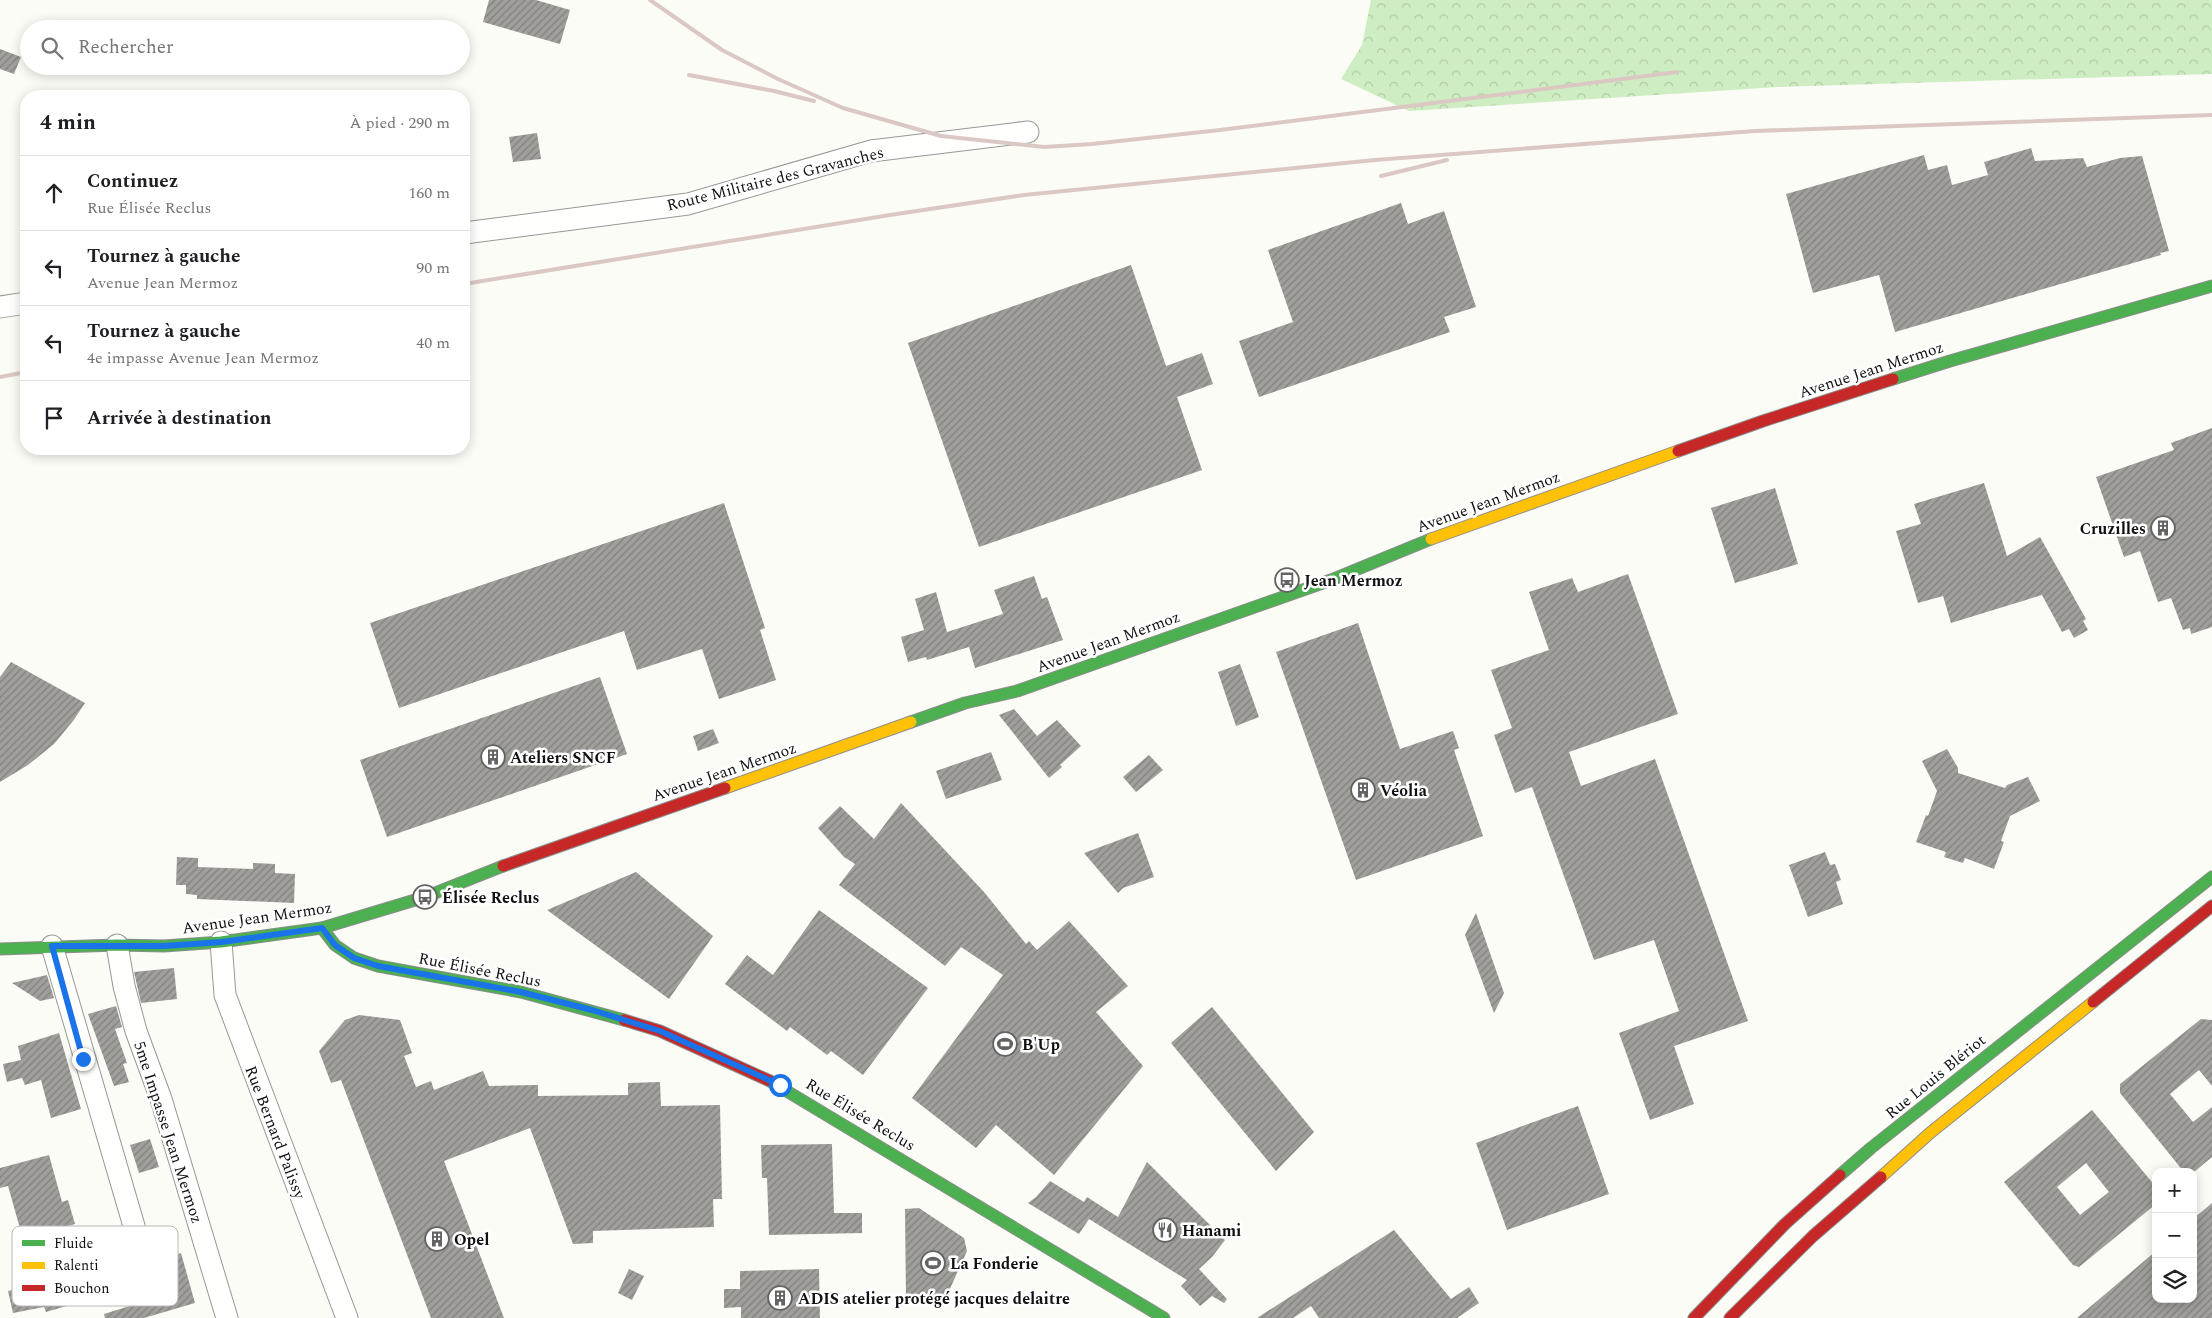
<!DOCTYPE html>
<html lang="fr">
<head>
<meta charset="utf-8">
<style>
  :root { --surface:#fff; --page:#f2f2f2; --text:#202124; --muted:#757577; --line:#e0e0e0 }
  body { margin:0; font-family:Spectral,serif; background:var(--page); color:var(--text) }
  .controls { position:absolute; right:15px; bottom:15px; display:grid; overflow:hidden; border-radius:10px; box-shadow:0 2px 12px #0003 }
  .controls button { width:45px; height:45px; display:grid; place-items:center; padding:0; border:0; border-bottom:1px solid var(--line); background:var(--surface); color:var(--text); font:25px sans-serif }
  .stop { position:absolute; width:15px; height:15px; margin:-11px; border:4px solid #1a73e8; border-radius:50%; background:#fff }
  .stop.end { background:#1a73e8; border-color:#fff; box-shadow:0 1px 5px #0008 }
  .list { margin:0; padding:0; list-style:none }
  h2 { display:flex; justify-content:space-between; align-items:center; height:65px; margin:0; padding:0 20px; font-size:21px }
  h2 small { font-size:16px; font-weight:400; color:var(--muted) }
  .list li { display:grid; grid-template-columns:32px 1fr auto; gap:15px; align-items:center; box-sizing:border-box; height:75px; padding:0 20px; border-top:1px solid var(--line) }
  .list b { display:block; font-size:19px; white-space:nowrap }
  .list p { margin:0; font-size:16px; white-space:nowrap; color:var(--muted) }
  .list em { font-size:16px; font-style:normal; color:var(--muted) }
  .icon { flex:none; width:28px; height:28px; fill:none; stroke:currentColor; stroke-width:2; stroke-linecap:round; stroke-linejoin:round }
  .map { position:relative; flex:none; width:2212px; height:1318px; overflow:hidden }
  .search { position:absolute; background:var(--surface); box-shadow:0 2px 12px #0003; left:20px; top:20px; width:450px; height:55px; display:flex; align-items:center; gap:12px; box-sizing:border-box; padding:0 18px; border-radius:28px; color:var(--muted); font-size:19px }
  .panel { position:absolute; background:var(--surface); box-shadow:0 2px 12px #0003; left:20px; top:90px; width:450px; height:365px; border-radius:20px }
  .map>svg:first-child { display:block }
  .forest { fill:url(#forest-crowns) }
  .building { fill:url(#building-hatch); fill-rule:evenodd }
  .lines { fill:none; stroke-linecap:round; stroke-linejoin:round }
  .street-casing { stroke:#979795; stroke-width:23 }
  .fast-casing { stroke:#8d8d8b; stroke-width:13 }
  .slow-casing { stroke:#8d8d8b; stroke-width:13 }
  .jam-casing { stroke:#8d8d8b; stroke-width:13 }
  .street { stroke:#fffffe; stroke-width:21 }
  .fast { stroke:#4caf50; stroke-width:11 }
  .slow { stroke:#ffc107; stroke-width:11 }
  .jam { stroke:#c62828; stroke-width:11 }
  .rail { stroke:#dbc8c4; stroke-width:4 }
  .route { stroke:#1a73e8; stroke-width:6 }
  .labels { text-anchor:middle; stroke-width:5; stroke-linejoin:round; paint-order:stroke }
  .street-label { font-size:16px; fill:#111; stroke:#fff }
  .poi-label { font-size:16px; font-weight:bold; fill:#111; stroke:#fff; text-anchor:start }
  .key { fill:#fff; stroke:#b8b8b8; stroke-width:1 }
  .key-label { font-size:14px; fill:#111 }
</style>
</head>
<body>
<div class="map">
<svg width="2212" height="1318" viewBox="0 0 2212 1318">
  <defs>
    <pattern id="forest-crowns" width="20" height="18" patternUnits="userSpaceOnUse" patternTransform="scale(1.25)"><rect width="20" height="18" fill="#cfedc2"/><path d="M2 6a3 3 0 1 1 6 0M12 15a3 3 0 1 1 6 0" fill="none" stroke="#b1caa6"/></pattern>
    <pattern id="building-hatch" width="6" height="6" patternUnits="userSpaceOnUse" patternTransform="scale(1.25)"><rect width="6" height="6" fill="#a19f9b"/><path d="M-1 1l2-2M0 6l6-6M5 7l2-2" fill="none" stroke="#82807d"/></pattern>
  </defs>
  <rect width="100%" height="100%" fill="#fcfcf7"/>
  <polygon class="forest" points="1371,0 2212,0 2212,74 1778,87 1409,111 1341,79 1362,45"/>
  <g class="building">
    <polygon points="489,0 536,0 570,10 560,44 483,22"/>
    <polygon points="0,49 21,57 14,74 0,69"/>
    <polygon points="537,133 541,159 513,162 509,137"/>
    <polygon points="2031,148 2035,161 2083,158 2087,167 2120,158 2142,156 2169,251 2160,253 2161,255 1895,332 1879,275 1813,293 1786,194 1924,155 1928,170 1947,165 1952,185 1988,175 1984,162"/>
    <polygon points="1401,203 1408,224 1444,211 1476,307 1444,317 1450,332 1259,397 1239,341 1293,322 1268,250"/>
    <polygon points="1131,265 1166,366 1202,353 1213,384 1177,397 1202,470 979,547 908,343"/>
    <polygon points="2212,428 2212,627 2191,634 2190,628 2183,630 2171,598 2158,602 2140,551 2124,557 2096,477 2174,450 2171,443"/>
    <polygon points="1984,483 2007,556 2040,537 2086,619 2083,621 2088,630 2074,638 2069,629 2062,632 2042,595 1951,623 1943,596 1918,603 1896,531 1921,524 1914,504"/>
    <polygon points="1775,488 1798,564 1735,583 1711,508"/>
    <polygon points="724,503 765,628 760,630 776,680 719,699 702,649 637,670 624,631 399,708 370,623"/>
    <polygon points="1628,574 1678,714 1569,752 1581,786 1655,759 1748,1021 1674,1046 1694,1104 1650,1120 1619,1033 1679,1011 1654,940 1594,960 1532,787 1515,793 1494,735 1512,728 1491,670 1549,650 1529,592 1572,578 1578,592"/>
    <polygon points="1034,576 1042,599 1047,597 1063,640 975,668 969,647 927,660 926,657 908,662 901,637 924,630 915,599 936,592 947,632 1003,614 994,590"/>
    <polygon points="1358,623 1400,749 1453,731 1459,748 1454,750 1483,836 1356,880 1276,652"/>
    <polygon points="11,662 85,703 73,721 54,744 28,765 0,782 0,677"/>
    <polygon points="1240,664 1259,717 1236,726 1218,672"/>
    <polygon points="600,677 627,754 387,837 360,760"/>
    <polygon points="1014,709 1037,736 1057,720 1081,746 1060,765 1062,767 1049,778 999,715"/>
    <polygon points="713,729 719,743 698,751 693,736"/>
    <polygon points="1947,749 1958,768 1958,773 2005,788 2007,785 2028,777 2040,801 2010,816 2001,841 2004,842 1994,869 1965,858 1963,863 1944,857 1946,852 1916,842 1926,815 1928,816 1937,791 1922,761"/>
    <polygon points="991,752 1002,780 946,799 936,771"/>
    <polygon points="1149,755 1163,770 1136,792 1123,777"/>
    <polygon points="901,803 984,892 1026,944 1029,941 1037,950 1069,921 1128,986 1096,1012 1143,1066 1054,1175 996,1125 976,1148 912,1098 1003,975 961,947 945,966 839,885 855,864 844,857 818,828 840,806 874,839"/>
    <polygon points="1138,833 1154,877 1123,888 1118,893 1084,853"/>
    <polygon points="1825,852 1830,865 1835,864 1841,880 1836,882 1843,904 1808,917 1789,865"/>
    <polygon points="177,857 198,858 198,867 253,869 253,863 275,864 275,873 295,874 294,903 197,899 197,895 186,894 186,885 176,885"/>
    <polygon points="636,872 713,936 669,999 547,910"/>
    <polygon points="819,910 928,988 863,1075 831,1051 827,1055 790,1027 787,1031 725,984 747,955 773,975"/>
    <polygon points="1476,913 1504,993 1494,1013 1465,935"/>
    <polygon points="174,968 177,999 141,1003 134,972"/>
    <polygon points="47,975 54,998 40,1001 12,983"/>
    <polygon points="116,1006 122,1027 115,1029 127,1063 123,1064 129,1082 114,1086 88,1014"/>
    <polygon points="1212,1007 1314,1132 1276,1171 1171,1043"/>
    <polygon points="359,1015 400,1020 412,1053 404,1056 416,1087 431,1081 434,1090 483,1071 489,1086 538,1085 538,1096 628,1095 628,1083 660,1082 661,1106 720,1105 722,1199 713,1199 714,1227 593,1231 593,1243 573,1244 530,1128 444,1161 504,1318 431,1318 341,1080 331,1083 319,1051 345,1020"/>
    <polygon points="2201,1019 2212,1020 2212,1086 2199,1070 2170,1094 2193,1122 2212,1107 2212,1157 2194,1172 2184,1172 2120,1093 2120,1084"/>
    <polygon points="59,1033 81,1109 51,1118 41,1080 25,1085 22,1078 7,1082 3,1064 21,1060 18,1046"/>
    <polygon points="1578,1106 1609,1194 1507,1230 1476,1143"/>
    <path d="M2092,1110L2156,1187V1204L2079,1267L2073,1265L2004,1182ZM2086,1163L2109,1192L2080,1215L2057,1187Z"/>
    <polygon points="150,1139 159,1167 139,1173 130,1145"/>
    <polygon points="832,1144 834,1213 862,1213 862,1233 769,1235 767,1178 762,1178 761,1145"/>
    <polygon points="49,1155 62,1202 68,1200 75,1224 23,1239 8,1186 0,1188 0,1168"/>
    <polygon points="1147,1162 1225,1240 1212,1257 1199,1269 1227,1299 1224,1303 1212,1296 1200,1306 1181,1286 1187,1280 1089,1219 1079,1234 1028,1203 1036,1197 1050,1181 1084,1202 1087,1197 1118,1217"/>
    <polygon points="2212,1203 2212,1318 2077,1318 2156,1251 2156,1299 2193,1299 2193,1219"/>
    <polygon points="919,1208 964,1238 967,1251 944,1302 906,1303 905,1209"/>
    <polygon points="1394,1230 1451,1299 1469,1287 1479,1303 1457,1318 1319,1318 1311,1306 1293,1318 1257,1318"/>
    <polygon points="181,1253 195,1303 144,1318 105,1318 104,1314 146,1301 156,1303 162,1300 165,1294 165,1288 157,1260"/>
    <polygon points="55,1261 70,1305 46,1312 44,1307 13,1313 8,1291 37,1284 34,1267"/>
    <polygon points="629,1269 644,1276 632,1300 618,1293"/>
    <polygon points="819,1269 820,1318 741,1318 741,1307 724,1308 724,1289 740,1289 740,1271"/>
  </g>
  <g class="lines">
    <g class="street-casing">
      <g id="street">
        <polyline points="464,233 688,204 871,151 1028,132"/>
        <polyline points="0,307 26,303"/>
        <polyline points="221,942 225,995 347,1318"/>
        <polyline points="117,945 124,986 136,1031 161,1099 227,1318"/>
        <polyline points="52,946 153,1291"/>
      </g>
    </g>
    <g class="fast-casing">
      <g id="fast">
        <polyline points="1893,379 1950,361 2212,286"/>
        <polyline points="911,722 965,703 1017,691 1331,580 1431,539"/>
        <polyline points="322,928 335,945 354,958 378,966 521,992 624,1020"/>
        <polyline points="0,949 117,945 164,946 221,942 322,928 425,897 503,866"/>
        <polyline points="770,1081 1164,1318"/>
        <polyline points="1840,1175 1871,1148 2212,877"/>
      </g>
    </g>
    <g class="slow-casing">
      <g id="slow">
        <polyline points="1431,539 1678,451"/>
        <polyline points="725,788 911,722"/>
        <polyline points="1881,1177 1930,1133 2093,1002"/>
      </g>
    </g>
    <g class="jam-casing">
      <g id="jam">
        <polyline points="1678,451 1763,421 1893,379"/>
        <polyline points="503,866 725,788"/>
        <polyline points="2093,1002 2212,906"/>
        <polyline points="624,1020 660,1031 770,1081"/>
        <polyline points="1694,1318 1785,1224 1840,1175"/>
        <polyline points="1730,1318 1813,1236 1881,1177"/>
      </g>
    </g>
    <use href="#street" class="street"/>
    <use href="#fast" class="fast"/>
    <use href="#slow" class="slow"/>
    <use href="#jam" class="jam"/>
    <g class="rail">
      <polyline points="650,0 722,50 778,79 843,108 941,136 1044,147 1092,144 1220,130 1677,72"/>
      <polyline points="689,75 774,91 814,101"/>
      <polyline points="1381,176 1447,160"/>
      <polyline points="464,284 890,215 1024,195 1375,160 1755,131 2212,115"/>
      <polyline points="0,377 26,372"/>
    </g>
  </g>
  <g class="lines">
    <polyline class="route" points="83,1059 52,946 164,946 222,942 322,928 335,945 354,958 378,966 521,992 592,1010 660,1031 780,1085"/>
  </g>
  <defs>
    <g id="building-ring" transform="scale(1.25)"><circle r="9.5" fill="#fff" stroke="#636362" stroke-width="1.5"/><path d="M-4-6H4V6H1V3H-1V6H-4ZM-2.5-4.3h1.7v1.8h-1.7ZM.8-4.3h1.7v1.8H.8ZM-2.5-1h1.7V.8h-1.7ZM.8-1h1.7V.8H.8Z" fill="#636362"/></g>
    <g id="bus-ring" transform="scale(1.25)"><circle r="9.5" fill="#fff" stroke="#636362" stroke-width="1.5"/><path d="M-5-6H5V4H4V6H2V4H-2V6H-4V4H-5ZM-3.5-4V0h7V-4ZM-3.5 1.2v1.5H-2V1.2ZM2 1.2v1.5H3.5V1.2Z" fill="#636362"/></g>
    <g id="stadium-ring" transform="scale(1.25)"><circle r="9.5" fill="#fff" stroke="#636362" stroke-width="1.5"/><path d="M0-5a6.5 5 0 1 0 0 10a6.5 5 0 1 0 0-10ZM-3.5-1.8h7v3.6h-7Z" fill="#636362"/></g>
    <g id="restaurant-ring" transform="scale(1.25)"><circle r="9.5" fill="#fff" stroke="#636362" stroke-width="1.5"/><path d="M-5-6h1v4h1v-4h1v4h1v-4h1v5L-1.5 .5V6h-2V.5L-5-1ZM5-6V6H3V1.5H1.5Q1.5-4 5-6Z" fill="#636362"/></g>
  </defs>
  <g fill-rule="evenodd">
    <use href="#building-ring" x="2163" y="528"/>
    <use href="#bus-ring" x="1287" y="580"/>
    <use href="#building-ring" x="493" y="757"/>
    <use href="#building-ring" x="1363" y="790"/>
    <use href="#bus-ring" x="425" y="897"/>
    <use href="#stadium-ring" x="1005" y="1044"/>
    <use href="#restaurant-ring" x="1165" y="1230"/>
    <use href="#building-ring" x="437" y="1239"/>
    <use href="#stadium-ring" x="933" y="1263"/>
    <use href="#building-ring" x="780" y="1298"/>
  </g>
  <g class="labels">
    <g class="street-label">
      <text transform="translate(775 178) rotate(-14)" y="6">Route Militaire des Gravanches</text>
      <text transform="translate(1871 369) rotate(-18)" y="6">Avenue Jean Mermoz</text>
      <text transform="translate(1488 501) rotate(-20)" y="6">Avenue Jean Mermoz</text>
      <text transform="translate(1108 641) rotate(-20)" y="6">Avenue Jean Mermoz</text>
      <text transform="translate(724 771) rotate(-19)" y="6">Avenue Jean Mermoz</text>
      <text transform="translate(257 917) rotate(-8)" y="6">Avenue Jean Mermoz</text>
      <text transform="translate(480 969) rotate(11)" y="6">Rue Élisée Reclus</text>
      <text transform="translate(1935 1076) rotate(-39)" y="6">Rue Louis Blériot</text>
      <text transform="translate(861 1114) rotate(31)" y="6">Rue Élisée Reclus</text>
      <text transform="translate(169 1132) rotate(72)" y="6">5me Impasse Jean Mermoz</text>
      <text transform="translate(276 1132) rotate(69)" y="6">Rue Bernard Palissy</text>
    </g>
    <g class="poi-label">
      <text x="2146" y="534" text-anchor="end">Cruzilles</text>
      <text x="1304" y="586">Jean Mermoz</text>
      <text x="510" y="763">Ateliers SNCF</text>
      <text x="1380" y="796">Véolia</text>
      <text x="442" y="903">Élisée Reclus</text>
      <text x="1022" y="1050">B'Up</text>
      <text x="1182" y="1236">Hanami</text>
      <text x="454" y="1245">Opel</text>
      <text x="950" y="1269">La Fonderie</text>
      <text x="798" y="1304">ADIS atelier protégé jacques delaitre</text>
    </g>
  </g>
  <rect x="12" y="1226" width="166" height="80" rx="8" class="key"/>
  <rect x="22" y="1240" width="23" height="6" fill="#4caf50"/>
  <rect x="22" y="1262" width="23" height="7" fill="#ffc107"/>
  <rect x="22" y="1285" width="23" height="6" fill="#c62828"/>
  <g class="key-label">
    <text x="54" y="1248">Fluide</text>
    <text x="54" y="1270">Ralenti</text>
    <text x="54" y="1293">Bouchon</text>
  </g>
</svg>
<div class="controls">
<button>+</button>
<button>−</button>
<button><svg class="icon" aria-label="layers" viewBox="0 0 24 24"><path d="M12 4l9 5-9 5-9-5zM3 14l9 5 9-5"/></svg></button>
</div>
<div class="stop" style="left:780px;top:1085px"></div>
<div class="stop end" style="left:83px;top:1059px"></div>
<div class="search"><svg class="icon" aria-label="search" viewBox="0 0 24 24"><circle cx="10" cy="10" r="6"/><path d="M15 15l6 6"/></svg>Rechercher</div>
<section class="panel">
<h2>4 min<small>À pied · 290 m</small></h2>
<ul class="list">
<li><svg class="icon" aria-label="ahead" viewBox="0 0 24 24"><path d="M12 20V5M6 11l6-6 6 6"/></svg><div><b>Continuez</b><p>Rue Élisée Reclus</p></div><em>160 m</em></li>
<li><svg class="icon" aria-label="left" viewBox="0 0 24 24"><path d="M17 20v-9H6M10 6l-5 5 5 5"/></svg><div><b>Tournez à gauche</b><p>Avenue Jean Mermoz</p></div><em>90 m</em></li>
<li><svg class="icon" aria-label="left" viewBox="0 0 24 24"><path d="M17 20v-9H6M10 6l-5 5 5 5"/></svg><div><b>Tournez à gauche</b><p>4e impasse Avenue Jean Mermoz</p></div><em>40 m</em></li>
<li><svg class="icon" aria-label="arrive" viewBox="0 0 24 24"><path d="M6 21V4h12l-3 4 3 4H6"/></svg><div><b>Arrivée à destination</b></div></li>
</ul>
</section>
</div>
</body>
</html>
